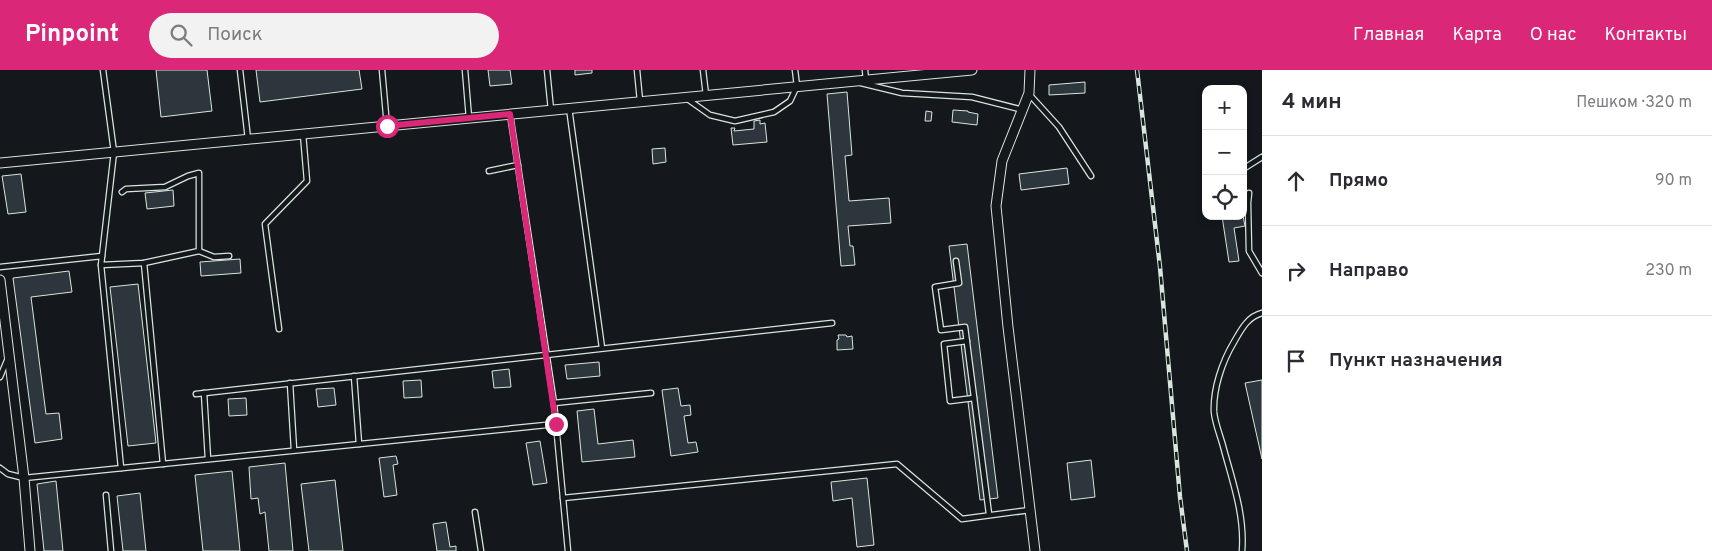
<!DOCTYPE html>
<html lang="ru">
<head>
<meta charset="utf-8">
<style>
  :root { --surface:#fff; --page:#f2f2f3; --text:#2b2b33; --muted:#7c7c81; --line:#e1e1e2; --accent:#db2777 }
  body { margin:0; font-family:Overpass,sans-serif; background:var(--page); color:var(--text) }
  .controls { position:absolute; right:15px; top:15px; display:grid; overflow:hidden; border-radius:10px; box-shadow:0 2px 8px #0003 }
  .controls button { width:45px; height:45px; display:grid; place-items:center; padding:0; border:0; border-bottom:1px solid var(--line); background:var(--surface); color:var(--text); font:25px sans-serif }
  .stop { position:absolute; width:15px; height:15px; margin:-11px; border:4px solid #db2777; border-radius:50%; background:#fff }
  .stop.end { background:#db2777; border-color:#fff; box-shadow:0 1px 5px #0008 }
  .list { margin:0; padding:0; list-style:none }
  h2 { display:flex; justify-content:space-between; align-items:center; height:65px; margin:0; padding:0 20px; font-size:21px }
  h2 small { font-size:16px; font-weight:400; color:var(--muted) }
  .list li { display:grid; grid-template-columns:32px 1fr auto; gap:15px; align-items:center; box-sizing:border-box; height:90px; padding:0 20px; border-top:1px solid var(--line) }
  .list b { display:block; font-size:19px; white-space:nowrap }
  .list em { font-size:16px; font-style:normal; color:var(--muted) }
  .icon { flex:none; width:28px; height:28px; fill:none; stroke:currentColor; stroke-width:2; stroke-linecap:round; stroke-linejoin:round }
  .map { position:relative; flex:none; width:1262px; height:481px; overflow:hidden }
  header { display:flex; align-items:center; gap:30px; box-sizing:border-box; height:70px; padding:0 25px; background:var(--accent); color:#fff }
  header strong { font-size:24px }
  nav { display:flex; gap:28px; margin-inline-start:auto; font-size:18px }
  .search { width:350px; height:45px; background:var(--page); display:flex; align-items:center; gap:12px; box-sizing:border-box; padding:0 18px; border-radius:28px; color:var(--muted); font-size:19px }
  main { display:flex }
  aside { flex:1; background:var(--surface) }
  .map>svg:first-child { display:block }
  .building { fill:#2c363c; stroke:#d8e6dc }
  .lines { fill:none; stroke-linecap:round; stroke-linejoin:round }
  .lane-casing { stroke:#d8e6dc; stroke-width:7 }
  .street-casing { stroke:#d8e6dc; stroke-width:11 }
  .lane { stroke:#14181c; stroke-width:4.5 }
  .street { stroke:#14181c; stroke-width:9 }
  .rail-casing { stroke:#d8e6dc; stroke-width:4.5 }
  .rail { stroke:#14181c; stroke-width:2.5; stroke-dasharray:8; stroke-linecap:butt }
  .route { stroke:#db2777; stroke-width:6 }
</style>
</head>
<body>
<header>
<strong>Pinpoint</strong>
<div class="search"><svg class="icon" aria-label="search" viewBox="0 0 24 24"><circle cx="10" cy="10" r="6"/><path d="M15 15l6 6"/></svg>Поиск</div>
<nav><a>Главная</a><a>Карта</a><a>О нас</a><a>Контакты</a></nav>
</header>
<main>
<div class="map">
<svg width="1262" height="481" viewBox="0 0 1262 481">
  <rect width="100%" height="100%" fill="#14181c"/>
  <g class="building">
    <polygon points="156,0 207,0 212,41 161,47"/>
    <polygon points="256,0 359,0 362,19 260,32"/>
    <polygon points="488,0 510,0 512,14 490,16"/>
    <polygon points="575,0 592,0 592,3 575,5"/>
    <polygon points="1085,12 1085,23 1049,25 1049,15"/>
    <polygon points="847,22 852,85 845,86 849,131 889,128 891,153 848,156 850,176 853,176 855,195 841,196 827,24"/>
    <polygon points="953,40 968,41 968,42 978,44 977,55 952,52"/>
    <polygon points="926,41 932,42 931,51 925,51"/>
    <polygon points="760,50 760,54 765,53 767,72 733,75 731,58 735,58 734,61 754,59 754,51"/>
    <polygon points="665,78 666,92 653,94 652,79"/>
    <polygon points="1067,98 1069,114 1021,120 1019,104"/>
    <polygon points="21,104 26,142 8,144 2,106"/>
    <polygon points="173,120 174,136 147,139 145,123"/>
    <polygon points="1222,146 1243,146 1245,156 1234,158 1239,191 1229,192"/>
    <polygon points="967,174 998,428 980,430 949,176"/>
    <polygon points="240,189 241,203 201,206 200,192"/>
    <polygon points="69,201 72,222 31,227 46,344 59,343 62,369 35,373 13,208"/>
    <polygon points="138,214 156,373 128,376 110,217"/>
    <polygon points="838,265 846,265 847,267 852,266 853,279 837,280 837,270 839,269"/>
    <polygon points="599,292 600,306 567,309 565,295"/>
    <polygon points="509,299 511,317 494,318 492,301"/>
    <polygon points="421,310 422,327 404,328 403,311"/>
    <polygon points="1262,310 1262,389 1245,313"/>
    <polygon points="334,318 336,335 318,337 316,319"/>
    <polygon points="678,318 681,336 690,335 691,345 684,346 688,373 696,372 698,382 671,386 662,320"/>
    <polygon points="246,328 247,345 229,346 228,329"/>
    <polygon points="594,339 598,374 633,370 635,387 582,392 577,341"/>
    <polygon points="540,371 547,413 533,415 526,373"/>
    <polygon points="396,386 398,394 393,395 397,425 384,427 379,388"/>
    <polygon points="1091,390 1095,427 1071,430 1067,393"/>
    <polygon points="285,393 293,481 269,481 265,442 260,444 258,428 251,429 249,397"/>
    <polygon points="232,401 240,481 203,481 195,405"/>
    <polygon points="867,408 874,475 857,477 852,428 833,431 831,412"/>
    <polygon points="335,410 343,481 309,481 301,414"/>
    <polygon points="56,411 63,481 44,481 37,414"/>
    <polygon points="140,423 146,481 123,481 117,426"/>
    <polygon points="446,452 450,477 456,476 456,481 437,481 433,454"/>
  </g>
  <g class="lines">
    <g class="lane-casing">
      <g id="lane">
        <polyline points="103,0 114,82 101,195 121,398"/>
        <polyline points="240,0 248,69"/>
        <polyline points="382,0 387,56"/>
        <polyline points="465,0 469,48"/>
        <polyline points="547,0 551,40"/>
        <polyline points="637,0 640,31"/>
        <polyline points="703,0 706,25"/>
        <polyline points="865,0 866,10"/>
        <polyline points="861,13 902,23 972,27 1023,40"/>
        <polyline points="1029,24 1059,57 1091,106"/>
        <polyline points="686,28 710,45 735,51 774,42 790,31 797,16 795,0"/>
        <polyline points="569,38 602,278"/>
        <polyline points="510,44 554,333 568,481"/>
        <polyline points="1243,99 1262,87"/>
        <polyline points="489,101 518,95"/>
        <polyline points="1249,123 1248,133 1249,181 1262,203"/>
        <polyline points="199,181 214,187 229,186"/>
        <polyline points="956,191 959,213 935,217 941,260 965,257 989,444"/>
        <polyline points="144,193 163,394"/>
        <polyline points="101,195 144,193 199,181 199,103 188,106 165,117 126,119 122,122"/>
        <polyline points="0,197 102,186"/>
        <polyline points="279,259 265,154 307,111 303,64"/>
        <polyline points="967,271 944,274 950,331 974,328"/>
        <polyline points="354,306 359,374"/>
        <polyline points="0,307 8,288"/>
        <polyline points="290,313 294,380"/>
        <polyline points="204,323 208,389"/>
        <polyline points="196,324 832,253"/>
        <polyline points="554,333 651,323"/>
        <polyline points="0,398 8,404 24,408 556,354"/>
        <polyline points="106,425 111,481"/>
        <polyline points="563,428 897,394 962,449 1030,440"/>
        <polyline points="475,442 481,481"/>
        <path d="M1242,481C1245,445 1232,410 1223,376C1220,365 1215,353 1214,342C1213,319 1222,292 1234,272C1241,260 1247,247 1262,243"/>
      </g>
    </g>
    <g class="street-casing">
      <g id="street">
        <polyline points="1030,0 1029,23 1002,91 996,136 1008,257 1035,481"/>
        <polyline points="0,93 972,0"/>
        <polyline points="0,210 24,408 30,481"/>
      </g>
    </g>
    <use href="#lane" class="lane"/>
    <use href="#street" class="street"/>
    <g class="rail-casing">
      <polyline id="rail" points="1137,0 1160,197 1180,427 1187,481"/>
    </g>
    <use href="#rail" class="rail"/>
  </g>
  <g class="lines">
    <polyline class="route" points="387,56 510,44 556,354"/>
  </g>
</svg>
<div class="controls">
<button>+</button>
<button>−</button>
<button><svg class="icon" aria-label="locate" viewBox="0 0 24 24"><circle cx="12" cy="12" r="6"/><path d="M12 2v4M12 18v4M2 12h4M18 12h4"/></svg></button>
</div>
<div class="stop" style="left:387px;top:56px"></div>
<div class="stop end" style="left:556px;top:354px"></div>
</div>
<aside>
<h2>4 мин<small>Пешком · 320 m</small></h2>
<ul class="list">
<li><svg class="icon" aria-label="ahead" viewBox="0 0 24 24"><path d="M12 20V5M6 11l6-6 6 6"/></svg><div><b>Прямо</b></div><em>90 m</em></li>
<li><svg class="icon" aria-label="right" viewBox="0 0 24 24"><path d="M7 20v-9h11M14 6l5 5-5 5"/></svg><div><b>Направо</b></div><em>230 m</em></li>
<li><svg class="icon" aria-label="arrive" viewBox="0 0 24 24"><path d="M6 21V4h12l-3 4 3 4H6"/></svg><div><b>Пункт назначения</b></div></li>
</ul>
</aside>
</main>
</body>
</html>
